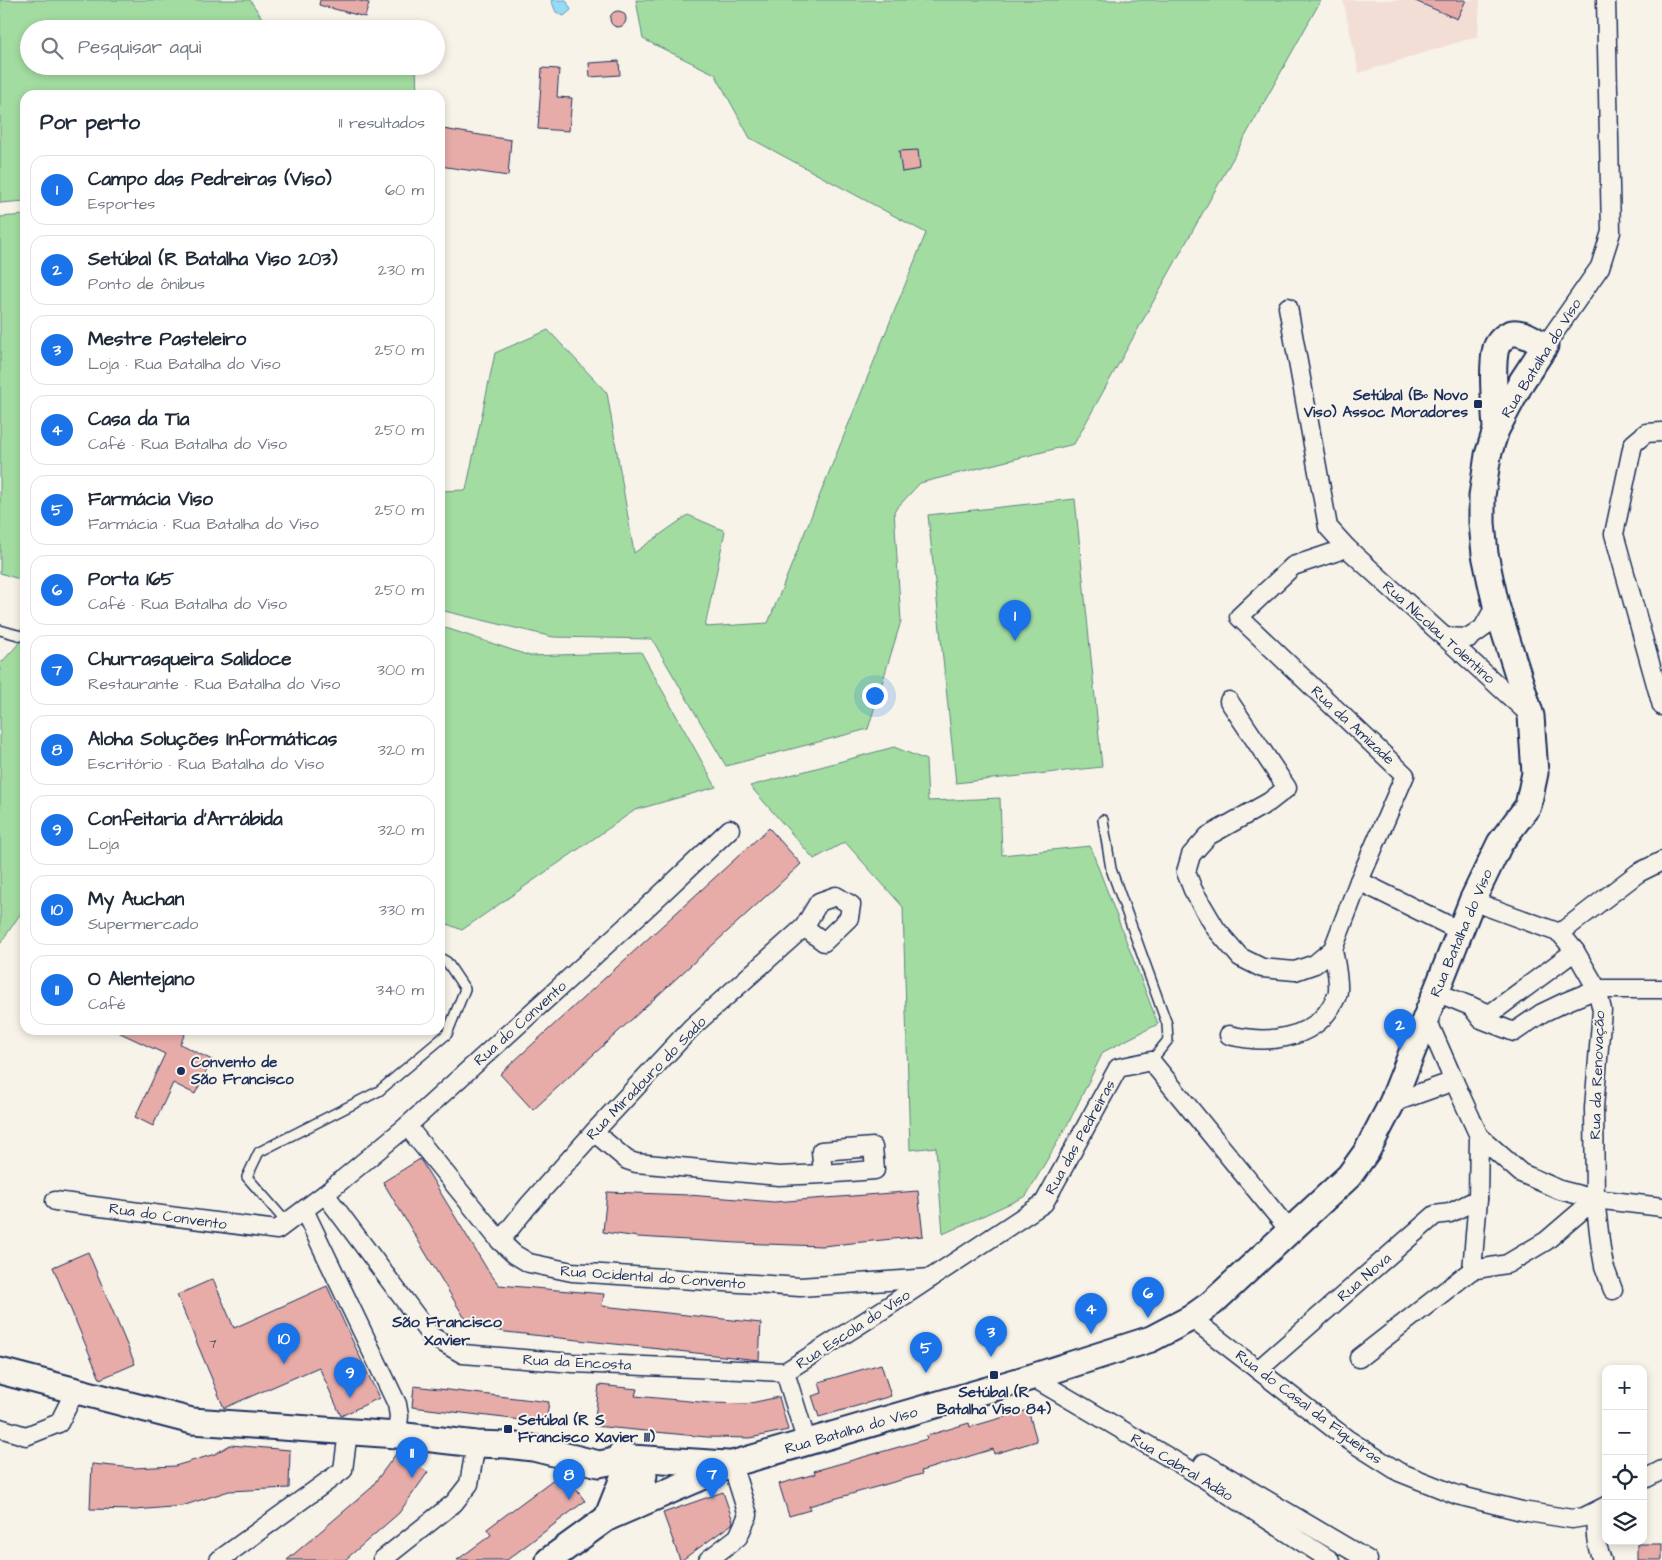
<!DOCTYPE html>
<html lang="pt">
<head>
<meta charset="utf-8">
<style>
  :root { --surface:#fff; --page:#f6f6f7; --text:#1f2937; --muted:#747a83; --line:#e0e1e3; --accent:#1a73e8 }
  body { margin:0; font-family:"Architects Daughter",sans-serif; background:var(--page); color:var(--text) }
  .controls { position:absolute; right:15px; bottom:15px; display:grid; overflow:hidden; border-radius:10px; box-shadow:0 2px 8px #0003 }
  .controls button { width:45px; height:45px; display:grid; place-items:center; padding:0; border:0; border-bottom:1px solid var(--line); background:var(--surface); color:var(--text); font:25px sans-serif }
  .you { position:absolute; left:874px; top:695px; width:18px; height:18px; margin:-12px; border:4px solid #fff; border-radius:50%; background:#1a73e8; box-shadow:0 0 0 8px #1a73e833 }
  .badge { display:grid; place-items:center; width:32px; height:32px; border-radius:50%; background:var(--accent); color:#fff; font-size:16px; font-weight:700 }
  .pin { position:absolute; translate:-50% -41px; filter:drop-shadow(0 1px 2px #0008) }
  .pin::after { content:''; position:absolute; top:26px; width:18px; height:15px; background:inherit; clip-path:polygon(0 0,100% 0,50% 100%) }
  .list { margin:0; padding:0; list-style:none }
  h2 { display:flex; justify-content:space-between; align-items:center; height:65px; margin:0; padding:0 20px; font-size:21px }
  h2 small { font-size:16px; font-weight:400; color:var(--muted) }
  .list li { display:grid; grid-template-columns:32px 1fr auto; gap:15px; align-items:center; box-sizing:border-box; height:70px; margin:0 10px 10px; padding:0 10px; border:1px solid var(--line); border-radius:15px }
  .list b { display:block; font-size:19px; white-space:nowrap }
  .list p { margin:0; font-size:16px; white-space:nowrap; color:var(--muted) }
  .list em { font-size:16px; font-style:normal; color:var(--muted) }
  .icon { flex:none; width:28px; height:28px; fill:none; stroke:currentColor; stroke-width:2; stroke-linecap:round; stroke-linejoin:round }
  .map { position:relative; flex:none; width:1662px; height:1560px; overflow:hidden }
  .search { position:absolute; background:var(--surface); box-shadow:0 2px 8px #0003; left:20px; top:20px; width:425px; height:55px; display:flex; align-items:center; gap:12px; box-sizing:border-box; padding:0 18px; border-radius:28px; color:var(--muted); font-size:19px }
  .panel { position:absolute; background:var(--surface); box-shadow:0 2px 8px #0003; left:20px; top:90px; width:425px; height:945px; border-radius:15px }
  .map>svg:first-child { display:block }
  .built { fill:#f2ded5 }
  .green { fill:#a3dca1; stroke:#5f8680 }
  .water { fill:#94dcf6; stroke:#6497b9 }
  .building { fill:#e7aca8; stroke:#1b2f5e }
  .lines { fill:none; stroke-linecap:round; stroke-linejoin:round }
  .lane-casing { stroke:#1b2f5e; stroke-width:12 }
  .street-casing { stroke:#1b2f5e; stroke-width:21 }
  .secondary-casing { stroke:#1b2f5e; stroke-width:29 }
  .lane { stroke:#f7f3e8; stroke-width:9 }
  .street { stroke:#f7f3e8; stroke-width:18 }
  .secondary { stroke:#f7f3e8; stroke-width:25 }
  .poi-dot { fill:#1b2f5e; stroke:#f7f3e8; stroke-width:2 }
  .labels { text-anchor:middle; stroke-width:4; stroke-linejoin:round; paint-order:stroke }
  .number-label { font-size:12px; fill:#4e4e70 }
  .street-label { font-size:15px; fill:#1b2f5e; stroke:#f7f3e8 }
  .poi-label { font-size:15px; font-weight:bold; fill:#1b2f5e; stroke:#f7f3e8; text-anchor:start }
  .neighbourhood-label { font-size:16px; font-weight:bold; fill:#1b2f5e; stroke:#f7f3e8 }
</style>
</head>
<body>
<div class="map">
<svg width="1662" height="1560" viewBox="0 0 1662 1560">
  <rect width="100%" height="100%" fill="#f7f3e8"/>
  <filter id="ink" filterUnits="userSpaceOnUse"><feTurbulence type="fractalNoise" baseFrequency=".02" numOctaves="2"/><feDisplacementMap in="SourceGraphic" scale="10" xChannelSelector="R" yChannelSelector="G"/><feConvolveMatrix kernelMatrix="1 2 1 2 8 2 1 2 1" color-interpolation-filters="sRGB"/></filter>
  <g filter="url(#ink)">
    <polygon class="built" points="1343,0 1480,0 1478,36 1359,73"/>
    <g class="green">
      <polygon points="0,0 250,0 264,21 387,29 29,29 29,66 416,66 417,95 25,95 25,201 0,203"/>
      <polygon points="636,0 1321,0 1074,444 920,483 894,511 901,621 868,729 726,766 652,639 553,637 440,610 440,491 466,490 495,353 548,330 607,393 634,553 688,515 725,531 705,627 768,623 926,233 750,138 715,74 643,39"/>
      <polygon points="25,215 25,581 0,573 0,217"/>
      <polygon points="1075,499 1102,767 956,783 928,515"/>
      <polygon points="440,626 530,656 641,652 716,787 635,810 462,930 440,921"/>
      <polygon points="22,640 25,643 25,907 0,944 0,664"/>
      <polygon points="894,747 926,760 928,801 1000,798 1002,855 1090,846 1158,1024 1103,1052 1069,1122 1026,1196 943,1234 936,1147 910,1150 903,907 845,842 814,859 750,786"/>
    </g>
    <polygon class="water" points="551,0 566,0 571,10 564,16 556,12"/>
    <g class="building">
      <polygon points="320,0 355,0 369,3 365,17 319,5"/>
      <polygon points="1413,0 1466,0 1457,19"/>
      <circle cx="618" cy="19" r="8"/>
      <polygon points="619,61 620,75 590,77 589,63"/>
      <polygon points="542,68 559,69 557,97 572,98 569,131 538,129"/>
      <polygon points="443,129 511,140 508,176 440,166"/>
      <polygon points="918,150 920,169 902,172 899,151"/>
      <polygon points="769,828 801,864 533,1110 500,1074"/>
      <polygon points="114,1030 187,1030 180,1044 212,1060 195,1094 173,1083 153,1126 135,1117 165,1054"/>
      <polygon points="420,1159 487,1269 499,1285 604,1294 602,1306 761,1323 759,1360 506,1332 480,1327 464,1317 383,1182"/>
      <polygon points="918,1191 923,1236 822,1246 737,1243 638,1237 603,1232 607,1192 689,1195 774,1202"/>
      <polygon points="88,1252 135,1364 100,1379 53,1267"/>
      <polygon points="213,1279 234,1328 327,1286 379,1398 341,1416 319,1367 224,1408 177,1295"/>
      <polygon points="881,1364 891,1396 819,1417 812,1396 822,1393 819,1382"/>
      <polygon points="599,1385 637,1389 635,1396 710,1403 746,1404 779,1397 788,1430 750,1438 707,1437 594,1426"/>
      <polygon points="414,1386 549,1402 546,1423 412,1407"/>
      <polygon points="1028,1410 1037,1441 994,1454 993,1449 921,1471 922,1474 809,1506 810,1510 789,1516 779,1484 815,1474 814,1471 927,1439 926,1436 969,1423 970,1427"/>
      <polygon points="230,1445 290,1450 289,1488 229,1491 182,1506 136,1510 90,1509 92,1464 134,1468 175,1466 215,1454"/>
      <polygon points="396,1454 428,1472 399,1513 345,1560 287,1560 370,1489"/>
      <polygon points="563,1472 585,1501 507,1560 457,1560 491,1535 487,1529"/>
      <polygon points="723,1492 733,1521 732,1524 682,1560 680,1560 663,1513"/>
      <rect x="1637" y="1544" width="25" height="16"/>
    </g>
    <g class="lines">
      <g class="lane-casing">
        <g id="lane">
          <polyline points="0,630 25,637"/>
          <polyline points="1103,820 1111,869 1167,1024 1168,1040 1151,1061"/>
          <polyline points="287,1223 247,1177 259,1152 379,1091 447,1034 465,989 447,962 440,958"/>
        </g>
      </g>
      <g class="street-casing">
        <g id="street">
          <polyline points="1288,307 1328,527 1347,548"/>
          <polyline points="1545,346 1600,267 1611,232 1606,0"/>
          <polyline points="1662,432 1646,433 1633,444 1614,534 1662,706"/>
          <polyline points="1444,637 1469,638 1483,628 1496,605"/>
          <polyline points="1229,701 1287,788 1269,802 1208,836 1191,855 1186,872 1193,890 1216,929 1240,957 1262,968 1295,971 1315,964 1333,949 1359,881 1405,775 1239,617 1293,566 1347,548 1529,714"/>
          <polyline points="1359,881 1460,931"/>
          <polyline points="1472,901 1560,933 1575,951 1597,989 1602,1010 1594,1108 1595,1199 1601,1249 1604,1266 1613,1290"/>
          <polyline points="1560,933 1638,873 1662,861"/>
          <polyline points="1436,992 1490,1014 1575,951"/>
          <polyline points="1471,1006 1481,1019 1514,1032 1542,1013 1565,1002 1597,989 1662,989"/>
          <path d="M1229,1035C1264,1044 1312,1041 1332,1005C1334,1001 1338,996 1338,991C1339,978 1335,962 1333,949"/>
          <polyline points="1454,1081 1479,1136 1478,1199 1472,1270"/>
          <polyline points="1392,1103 1454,1081 1426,1017"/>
          <polyline points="407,1126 500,1241 514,1254 529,1263 572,1272 800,1287 931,1278"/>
          <polyline points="594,1132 627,1160 636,1163 779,1176 823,1174 821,1151 873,1147 875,1170 823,1174"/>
          <polyline points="1479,1136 1521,1173 1560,1190 1595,1199 1662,1207"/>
          <polyline points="325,1194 431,1336 463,1354 573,1363 785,1372"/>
          <polyline points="55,1201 277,1230 325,1194 407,1126 641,913 730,829"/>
          <polyline points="304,1210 397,1404 399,1416 397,1435"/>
          <polyline points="500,1241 528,1206 594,1132 692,1027 804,927 819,902 836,896 851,905 849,918 824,942 804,927"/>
          <polyline points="1191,1318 1347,1439 1399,1472 1457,1495 1522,1511 1572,1519 1584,1517 1606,1506"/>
          <polyline points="1359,1358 1472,1270 1507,1264 1546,1241 1595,1199"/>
          <polyline points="1258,1370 1435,1215 1450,1213 1478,1199"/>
          <polyline points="1032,1377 1197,1474 1330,1560"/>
          <polyline points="0,1428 26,1436 59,1423 75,1391"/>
          <polyline points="807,1443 785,1372 881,1311 1044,1203 1118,1068 1151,1061 1289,1230"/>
          <polyline points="1197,1474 1204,1463 1368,1560"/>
          <polyline points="1643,1480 1662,1470"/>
          <path d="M1596,1512C1595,1529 1595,1544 1602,1560"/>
          <polyline points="219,1560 343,1470 348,1432"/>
          <polyline points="382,1560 454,1503 469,1484 476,1444"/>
          <polyline points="708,1560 738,1537 748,1515 732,1464"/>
        </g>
      </g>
      <g class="secondary-casing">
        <g id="secondary">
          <polyline points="0,1371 192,1421 397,1435 476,1444 507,1445 533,1448 599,1464 631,1458 727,1464"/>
          <polyline points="621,1454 631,1458 644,1475 639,1504"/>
          <polyline points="607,1518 631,1458"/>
          <path d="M549,1560L607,1518L732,1464L1032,1377L1151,1339L1191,1318L1212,1303L1349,1176L1367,1151L1392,1103L1472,901L1500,843L1528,806L1535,773L1531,716L1496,605L1490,578L1485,554L1482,523V496L1488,455L1496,430L1522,381L1545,346C1537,341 1527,334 1517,333C1509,331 1499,340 1496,348C1491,366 1495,410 1496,430"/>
        </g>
      </g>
      <use href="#lane" class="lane"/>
      <use href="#street" class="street"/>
      <use href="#secondary" class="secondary"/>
    </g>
  </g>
  <g class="poi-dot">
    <rect x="1473" y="399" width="10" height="10" rx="2.5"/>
    <circle cx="181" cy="1071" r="5"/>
    <rect x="989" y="1370" width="10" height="10" rx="2.5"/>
    <rect x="503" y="1424" width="10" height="10" rx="2.5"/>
  </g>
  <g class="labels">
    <g class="number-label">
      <text x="213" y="1348">7</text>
    </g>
    <g class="street-label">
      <text transform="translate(1541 358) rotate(-58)" y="5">Rua Batalha do Viso</text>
      <text transform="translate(1439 632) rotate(42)" y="5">Rua Nicolau Tolentino</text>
      <text transform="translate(1353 725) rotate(43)" y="5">Rua da Amizade</text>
      <text transform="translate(1461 933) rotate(-67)" y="5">Rua Batalha do Viso</text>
      <text transform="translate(520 1023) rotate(-42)" y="5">Rua do Convento</text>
      <text transform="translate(1597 1075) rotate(-88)" y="5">Rua da Renovação</text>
      <text transform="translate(646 1078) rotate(-46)" y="5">Rua Miradouro do Sado</text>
      <text transform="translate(1080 1137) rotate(-61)" y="5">Rua das Pedreiras</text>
      <text transform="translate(168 1216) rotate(8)" y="5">Rua do Convento</text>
      <text transform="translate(653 1277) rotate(4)" y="5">Rua Ocidental do Convento</text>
      <text transform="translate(1364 1277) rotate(-41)" y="5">Rua Nova</text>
      <text transform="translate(853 1329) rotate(-33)" y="5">Rua Escola do Viso</text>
      <text transform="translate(577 1362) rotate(3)" y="5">Rua da Encosta</text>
      <text transform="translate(1309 1407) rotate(37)" y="5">Rua do Casal da Figueiras</text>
      <text transform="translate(851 1430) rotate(-16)" y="5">Rua Batalha do Viso</text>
      <text transform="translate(1182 1467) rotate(31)" y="5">Rua Cabral Adão</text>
    </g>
    <g class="poi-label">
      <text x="1468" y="400" text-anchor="end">Setúbal (Bº Novo<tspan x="1468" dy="17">Viso) Assoc Moradores</tspan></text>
      <text x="191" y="1067">Convento de<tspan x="191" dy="17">São Francisco</tspan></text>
      <text x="994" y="1397" text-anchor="middle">Setúbal (R<tspan x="994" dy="17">Batalha Viso 84)</tspan></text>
      <text x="518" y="1425">Setúbal (R S<tspan x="518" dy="17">Francisco Xavier 111)</tspan></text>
    </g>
    <g class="neighbourhood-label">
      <text x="447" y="1327">São Francisco<tspan x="447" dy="18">Xavier</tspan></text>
    </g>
  </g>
</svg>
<div class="controls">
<button>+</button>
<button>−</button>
<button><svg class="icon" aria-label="locate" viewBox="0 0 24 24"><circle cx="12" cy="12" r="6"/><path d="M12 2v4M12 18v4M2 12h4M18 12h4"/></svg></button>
<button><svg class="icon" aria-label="layers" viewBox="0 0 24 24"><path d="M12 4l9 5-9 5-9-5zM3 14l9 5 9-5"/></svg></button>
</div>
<div class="you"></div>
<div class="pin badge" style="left:1015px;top:641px">1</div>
<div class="pin badge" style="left:1400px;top:1050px">2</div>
<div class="pin badge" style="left:991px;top:1357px">3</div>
<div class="pin badge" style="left:1091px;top:1334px">4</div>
<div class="pin badge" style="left:926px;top:1373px">5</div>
<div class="pin badge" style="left:1148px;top:1318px">6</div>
<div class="pin badge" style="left:712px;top:1499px">7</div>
<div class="pin badge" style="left:569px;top:1500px">8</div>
<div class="pin badge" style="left:350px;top:1398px">9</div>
<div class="pin badge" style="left:284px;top:1364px">10</div>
<div class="pin badge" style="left:412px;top:1478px">11</div>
<div class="search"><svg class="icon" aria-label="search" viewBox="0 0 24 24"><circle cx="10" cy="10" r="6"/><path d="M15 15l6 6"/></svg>Pesquisar aqui</div>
<section class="panel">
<h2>Por perto<small>11 resultados</small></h2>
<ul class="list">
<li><span class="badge">1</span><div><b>Campo das Pedreiras (Viso)</b><p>Esportes</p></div><em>60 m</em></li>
<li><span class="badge">2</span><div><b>Setúbal (R Batalha Viso 203)</b><p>Ponto de ônibus</p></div><em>230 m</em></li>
<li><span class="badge">3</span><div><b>Mestre Pasteleiro</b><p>Loja · Rua Batalha do Viso</p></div><em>250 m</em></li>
<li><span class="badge">4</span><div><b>Casa da Tia</b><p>Café · Rua Batalha do Viso</p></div><em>250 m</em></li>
<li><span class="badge">5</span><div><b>Farmácia Viso</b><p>Farmácia · Rua Batalha do Viso</p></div><em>250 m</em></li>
<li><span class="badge">6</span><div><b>Porta 165</b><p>Café · Rua Batalha do Viso</p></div><em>250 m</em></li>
<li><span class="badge">7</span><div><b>Churrasqueira Salidoce</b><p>Restaurante · Rua Batalha do Viso</p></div><em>300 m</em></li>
<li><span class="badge">8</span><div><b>Aloha Soluções Informáticas</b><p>Escritório · Rua Batalha do Viso</p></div><em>320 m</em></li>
<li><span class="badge">9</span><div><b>Confeitaria d'Arrábida</b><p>Loja</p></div><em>320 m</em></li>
<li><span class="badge">10</span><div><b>My Auchan</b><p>Supermercado</p></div><em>330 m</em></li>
<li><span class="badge">11</span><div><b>O Alentejano</b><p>Café</p></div><em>340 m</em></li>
</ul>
</section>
</div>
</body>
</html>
